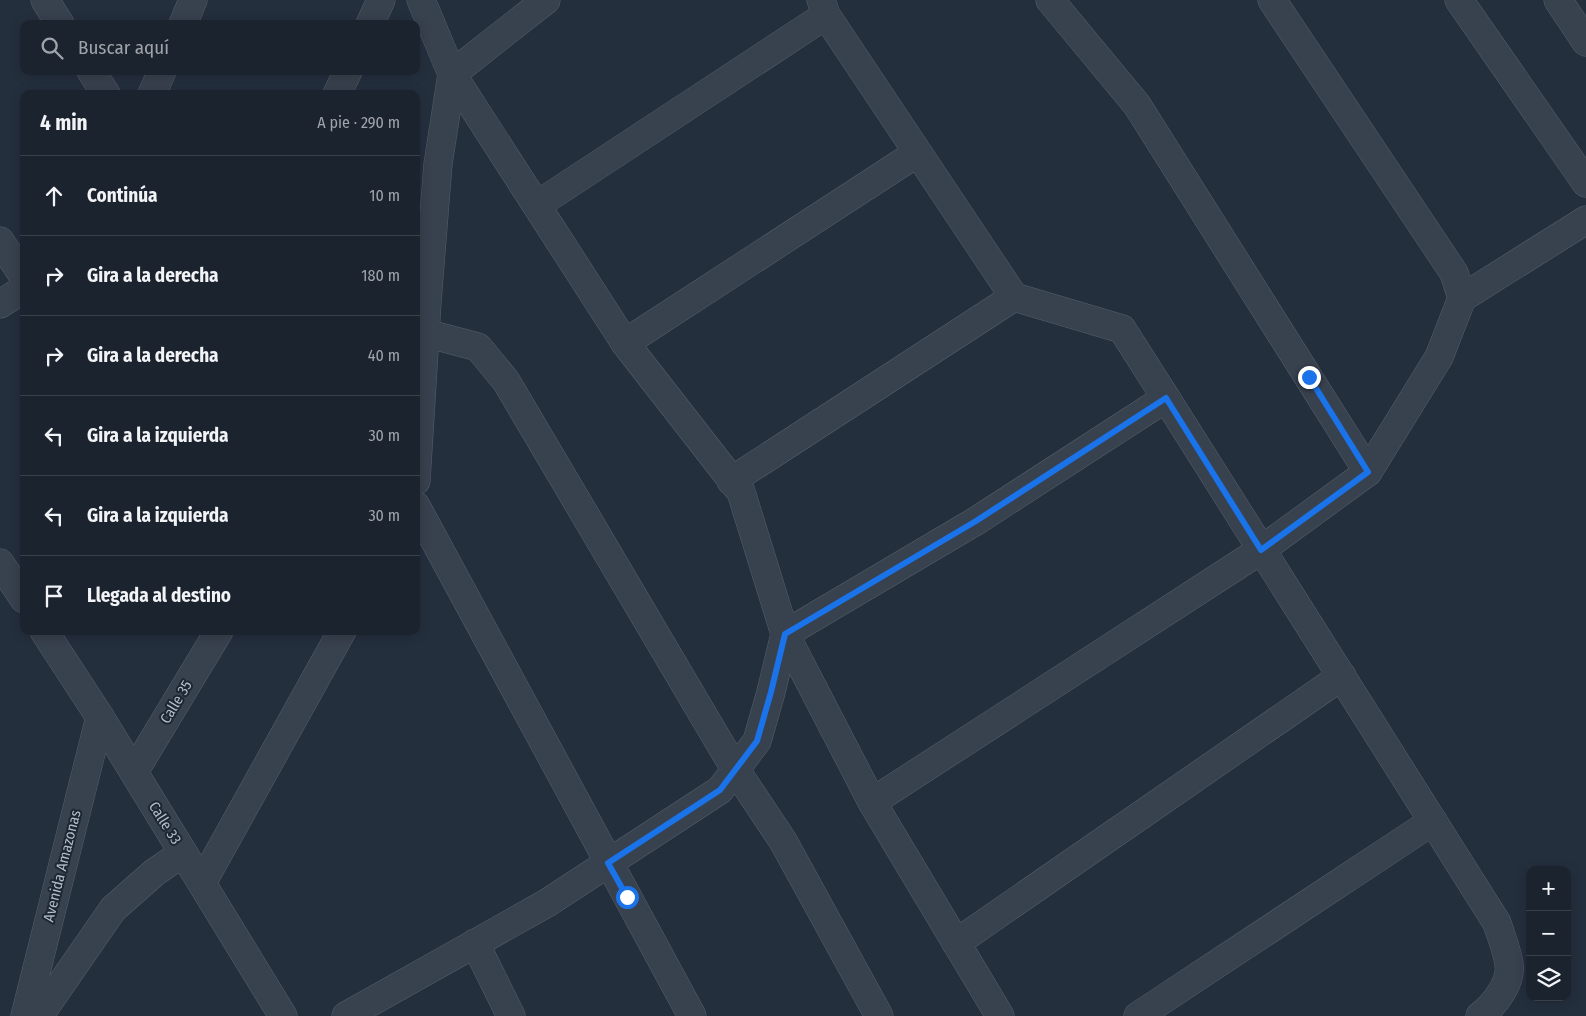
<!DOCTYPE html>
<html lang="es">
<head>
<meta charset="utf-8">
<style>
  :root { --surface:#1b232e; --page:#242b36; --text:#f1f3f6; --muted:#a0a4aa; --line:#39404a }
  body { margin:0; font-family:"Fira Sans Condensed",sans-serif; background:var(--page); color:var(--text) }
  .controls { position:absolute; right:15px; bottom:15px; display:grid; overflow:hidden; border-radius:10px; box-shadow:0 2px 12px #0003 }
  .controls button { width:45px; height:45px; display:grid; place-items:center; padding:0; border:0; border-bottom:1px solid var(--line); background:var(--surface); color:var(--text); font:25px sans-serif }
  .stop { position:absolute; width:15px; height:15px; margin:-11px; border:4px solid #1a73e8; border-radius:50%; background:#fff }
  .stop.end { background:#1a73e8; border-color:#fff; box-shadow:0 1px 5px #0008 }
  .list { margin:0; padding:0; list-style:none }
  h2 { display:flex; justify-content:space-between; align-items:center; height:65px; margin:0; padding:0 20px; font-size:21px }
  h2 small { font-size:16px; font-weight:400; color:var(--muted) }
  .list li { display:grid; grid-template-columns:32px 1fr auto; gap:15px; align-items:center; box-sizing:border-box; height:80px; padding:0 20px; border-top:1px solid var(--line) }
  .list b { display:block; font-size:19px; white-space:nowrap }
  .list em { font-size:16px; font-style:normal; color:var(--muted) }
  .icon { flex:none; width:28px; height:28px; fill:none; stroke:currentColor; stroke-width:2; stroke-linecap:round; stroke-linejoin:round }
  .map { position:relative; flex:none; width:1586px; height:1016px; overflow:hidden }
  .search { position:absolute; background:var(--surface); box-shadow:0 2px 12px #0003; left:20px; top:20px; width:400px; height:55px; display:flex; align-items:center; gap:12px; box-sizing:border-box; padding:0 18px; border-radius:10px; color:var(--muted); font-size:19px }
  .panel { position:absolute; background:var(--surface); box-shadow:0 2px 12px #0003; left:20px; top:90px; width:400px; height:545px; border-radius:10px }
  .map>svg:first-child { display:block }
  .lines { fill:none; stroke-linecap:round; stroke-linejoin:round }
  .minor-casing { stroke:#565f6c; stroke-width:29 }
  .minor { stroke:#38414e; stroke-width:28 }
  .route { stroke:#1a73e8; stroke-width:6 }
  .labels { text-anchor:middle; stroke-width:4; stroke-linejoin:round; paint-order:stroke }
  .street-label { font-size:15px; fill:#b4bcc9; stroke:#1d2633 }
</style>
</head>
<body>
<div class="map">
<svg width="1586" height="1016" viewBox="0 0 1586 1016">
  <rect width="100%" height="100%" fill="#242f3e"/>
  <g class="lines">
    <g class="minor-casing">
      <g id="minor">
        <polyline points="45,0 60,24"/>
        <polyline points="421,0 452,74 625,343 741,492 785,634 872,802 1000,1016"/>
        <path d="M821,0L826,15L1014,297L1122,329L1166,398L1497,923C1501,936 1507,950 1509,964C1512,983 1494,1005 1480,1016"/>
        <polyline points="1050,0 1137,105 1368,472"/>
        <polyline points="1459,0 1586,183"/>
        <polyline points="1558,0 1586,42"/>
        <polyline points="183,24 193,0"/>
        <polyline points="370,24 381,0"/>
        <polyline points="91,71 106,94"/>
        <polyline points="152,94 162,71"/>
        <polyline points="337,94 348,71"/>
        <polyline points="537,205 826,15"/>
        <polyline points="0,241 24,277"/>
        <polyline points="1462,298 1586,220"/>
        <polyline points="0,304 24,289"/>
        <polyline points="425,333 478,347 506,381 735,769 783,841 879,1016"/>
        <polyline points="625,343 917,153"/>
        <polyline points="416,481 427,302 438,164 452,74 546,0"/>
        <polyline points="731,481 1014,297"/>
        <polyline points="416,506 692,1016"/>
        <polyline points="0,563 24,599"/>
        <polyline points="44,631 100,717 283,1016"/>
        <polyline points="134,772 219,631"/>
        <polyline points="872,802 1261,550 1368,472 1439,357 1462,298 1454,273 1272,0"/>
        <polyline points="202,883 342,631"/>
        <polyline points="475,943 511,1016"/>
        <polyline points="956,943 1342,676"/>
        <polyline points="25,1016 100,717"/>
        <polyline points="39,1016 113,909 155,872 183,853"/>
        <polyline points="346,1016 547,903 720,790 757,741 771,692 785,634 976,521 1166,398"/>
        <polyline points="1138,1016 1433,821"/>
      </g>
    </g>
    <use href="#minor" class="minor"/>
  </g>
  <g class="lines">
    <polyline class="route" points="627,897 608,863 720,790 757,741 771,692 785,634 976,521 1166,398 1261,550 1368,472 1309,377"/>
  </g>
  <g class="labels">
    <g class="street-label">
      <text transform="translate(176 702) rotate(-59)" y="5">Calle 35</text>
      <text transform="translate(165 823) rotate(58)" y="5">Calle 33</text>
      <text transform="translate(62 866) rotate(-76)" y="5">Avenida Amazonas</text>
    </g>
  </g>
</svg>
<div class="controls">
<button>+</button>
<button>−</button>
<button><svg class="icon" aria-label="layers" viewBox="0 0 24 24"><path d="M12 4l9 5-9 5-9-5zM3 14l9 5 9-5"/></svg></button>
</div>
<div class="stop" style="left:627px;top:897px"></div>
<div class="stop end" style="left:1309px;top:377px"></div>
<div class="search"><svg class="icon" aria-label="search" viewBox="0 0 24 24"><circle cx="10" cy="10" r="6"/><path d="M15 15l6 6"/></svg>Buscar aquí</div>
<section class="panel">
<h2>4 min<small>A pie · 290 m</small></h2>
<ul class="list">
<li><svg class="icon" aria-label="ahead" viewBox="0 0 24 24"><path d="M12 20V5M6 11l6-6 6 6"/></svg><div><b>Continúa</b></div><em>10 m</em></li>
<li><svg class="icon" aria-label="right" viewBox="0 0 24 24"><path d="M7 20v-9h11M14 6l5 5-5 5"/></svg><div><b>Gira a la derecha</b></div><em>180 m</em></li>
<li><svg class="icon" aria-label="right" viewBox="0 0 24 24"><path d="M7 20v-9h11M14 6l5 5-5 5"/></svg><div><b>Gira a la derecha</b></div><em>40 m</em></li>
<li><svg class="icon" aria-label="left" viewBox="0 0 24 24"><path d="M17 20v-9H6M10 6l-5 5 5 5"/></svg><div><b>Gira a la izquierda</b></div><em>30 m</em></li>
<li><svg class="icon" aria-label="left" viewBox="0 0 24 24"><path d="M17 20v-9H6M10 6l-5 5 5 5"/></svg><div><b>Gira a la izquierda</b></div><em>30 m</em></li>
<li><svg class="icon" aria-label="arrive" viewBox="0 0 24 24"><path d="M6 21V4h12l-3 4 3 4H6"/></svg><div><b>Llegada al destino</b></div></li>
</ul>
</section>
</div>
</body>
</html>
